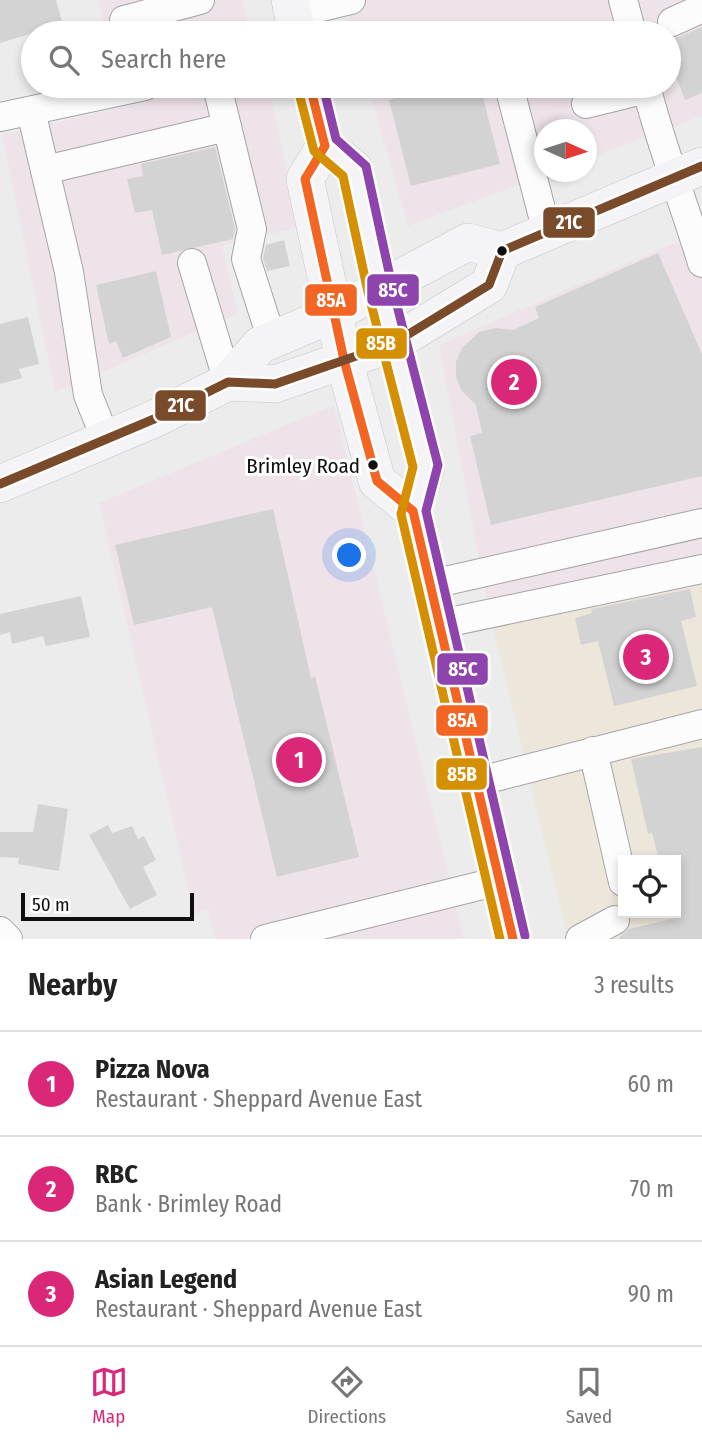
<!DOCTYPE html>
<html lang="en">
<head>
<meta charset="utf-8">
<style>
  :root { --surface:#fff; --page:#f2f2f2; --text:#222; --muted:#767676; --line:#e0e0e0; --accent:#db2777 }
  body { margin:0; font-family:"Fira Sans Condensed",sans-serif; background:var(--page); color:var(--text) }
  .controls { position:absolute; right:21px; bottom:21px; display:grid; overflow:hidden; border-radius:0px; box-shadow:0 4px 10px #0003 }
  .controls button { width:63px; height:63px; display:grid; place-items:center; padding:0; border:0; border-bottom:2px solid var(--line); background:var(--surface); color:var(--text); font:35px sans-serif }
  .compass { position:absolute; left:534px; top:119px; width:63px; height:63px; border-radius:50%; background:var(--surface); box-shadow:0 4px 10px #0003; rotate:93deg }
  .scale { position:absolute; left:21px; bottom:18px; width:173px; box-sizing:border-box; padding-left:7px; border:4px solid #0f0f10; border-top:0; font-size:19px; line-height:24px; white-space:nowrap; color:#0f0f10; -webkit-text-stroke:5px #fff; paint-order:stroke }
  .you { position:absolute; left:350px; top:556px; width:24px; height:24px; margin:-18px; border:5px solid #fff; border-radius:50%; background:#1a73e8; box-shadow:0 0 0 10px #1a73e833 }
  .badge { display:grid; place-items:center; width:46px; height:46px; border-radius:50%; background:var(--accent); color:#fff; font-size:23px; font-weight:700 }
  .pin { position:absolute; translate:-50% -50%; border:4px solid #fff; box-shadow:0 2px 7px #0006 }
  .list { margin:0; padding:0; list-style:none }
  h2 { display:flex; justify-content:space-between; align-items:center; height:91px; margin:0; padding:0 28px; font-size:30px }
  h2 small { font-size:23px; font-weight:400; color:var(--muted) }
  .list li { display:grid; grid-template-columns:46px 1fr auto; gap:21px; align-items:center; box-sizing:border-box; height:105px; padding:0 28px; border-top:2px solid var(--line) }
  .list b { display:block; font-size:26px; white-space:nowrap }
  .list p { margin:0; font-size:23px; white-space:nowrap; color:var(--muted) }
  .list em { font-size:23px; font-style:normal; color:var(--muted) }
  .icon { flex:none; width:38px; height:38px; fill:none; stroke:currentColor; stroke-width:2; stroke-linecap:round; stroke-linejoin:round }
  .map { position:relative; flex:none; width:702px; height:939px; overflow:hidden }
  .search { position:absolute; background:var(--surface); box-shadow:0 4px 10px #0003; left:21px; right:21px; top:21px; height:77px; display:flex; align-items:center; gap:18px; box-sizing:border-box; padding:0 24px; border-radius:38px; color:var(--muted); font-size:26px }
  .sheet { height:406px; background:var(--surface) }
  nav { display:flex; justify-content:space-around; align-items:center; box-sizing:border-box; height:98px; border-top:2px solid var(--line); background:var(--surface); font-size:19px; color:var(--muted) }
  nav a { display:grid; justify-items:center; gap:4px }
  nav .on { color:var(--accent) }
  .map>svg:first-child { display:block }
  .commercial { fill:#efe3ea }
  .industrial { fill:#ede6db; fill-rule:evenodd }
  .building { fill:#d3d3d3 }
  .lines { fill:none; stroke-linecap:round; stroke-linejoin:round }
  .minor-casing { stroke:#a4a4a6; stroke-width:30 }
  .major-casing { stroke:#c8c8c9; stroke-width:38 }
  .minor { stroke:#fcfcfc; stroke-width:28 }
  .major { stroke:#f4f3f6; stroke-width:37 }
  .bus-1-casing { stroke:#fff; stroke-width:14 }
  .bus-2-casing { stroke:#fff; stroke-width:14 }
  .bus-3-casing { stroke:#fff; stroke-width:14 }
  .bus-4-casing { stroke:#fff; stroke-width:14 }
  .bus-1 { stroke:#f26522; stroke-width:9 }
  .bus-2 { stroke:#7a4b2a; stroke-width:9 }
  .bus-3 { stroke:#d48f02; stroke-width:9 }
  .bus-4 { stroke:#8e44ad; stroke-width:9 }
  .bus-dot { fill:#0f0f10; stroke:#fff; stroke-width:2.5 }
  .labels { text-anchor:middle; stroke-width:6; stroke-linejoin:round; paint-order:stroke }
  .bus-label { font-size:21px; fill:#0f0f10; stroke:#fff; text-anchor:end }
  .line-badge { stroke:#fff; stroke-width:2.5 }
  .badge-label { font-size:19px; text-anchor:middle; font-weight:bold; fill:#fff }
</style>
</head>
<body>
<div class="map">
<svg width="702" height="939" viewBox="0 0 702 939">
  <rect width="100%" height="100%" fill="#ececed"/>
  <g class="commercial">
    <polygon points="98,0 242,0 251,33 105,33"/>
    <polygon points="344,0 702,0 702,116 587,159 586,130 544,130 544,172 553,172 408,226 368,86 669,86 669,33 353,33"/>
    <polygon points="215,86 269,86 299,227 222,246 238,314 55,392 2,135"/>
    <polygon points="702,231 702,556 488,607 439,345"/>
    <polygon points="334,405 464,939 215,939 208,910 194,914 99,503"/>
  </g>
  <path class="industrial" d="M702,556V939H568L488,607ZM623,860H676V913H623Z"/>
  <g class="building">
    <polygon points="0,0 56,0 65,33 33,33 0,43"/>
    <polygon points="702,27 702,93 685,100 669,59 669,38 679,37"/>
    <polygon points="445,86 480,86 500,164 411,186 389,100"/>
    <polygon points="215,147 235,229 233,239 162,255 152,210 135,213 127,179 143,176 141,164"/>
    <polygon points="284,240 290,266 267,271 263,258 266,245"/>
    <polygon points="658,253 702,354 702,476 491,525 470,436 482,433 476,405 461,390 456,377 456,362 462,348 479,332 496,328 513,330 539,318 535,307"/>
    <polygon points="156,271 171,337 123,358 116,341 109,344 96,285"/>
    <polygon points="28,317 39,364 19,369 22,378 0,384 0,324"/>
    <polygon points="273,509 311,678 315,676 359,857 277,877 212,607 134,625 115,545"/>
    <polygon points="690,589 696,617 681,621 697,686 614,706 598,641 581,645 575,618 592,613 591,609"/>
    <polygon points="81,596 90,637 46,646 43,636 12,644 10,632 0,635 0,614"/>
    <polygon points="702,747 702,939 618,939 629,929 676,918 676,860 659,860 652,833 648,834 631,759"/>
    <polygon points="38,804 68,809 59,871 18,864 19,858 0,857 0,832 33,832"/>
    <polygon points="108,825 112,833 132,826 138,839 144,836 156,860 143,867 157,895 130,909 89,835"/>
  </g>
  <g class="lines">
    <g class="minor-casing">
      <g id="minor">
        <polyline points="623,0 632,33"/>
        <polyline points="293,14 351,0"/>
        <polyline points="672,22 696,11 702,3"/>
        <polyline points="127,33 124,20 200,0"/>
        <polyline points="217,86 252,229 246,259 272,340"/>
        <polyline points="509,86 547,232"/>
        <path d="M646,86C661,146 684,203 702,263"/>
        <polyline points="586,104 647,89"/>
        <polyline points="31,111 69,272 88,395 106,440"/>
        <polyline points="0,117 145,86"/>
        <polyline points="45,170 227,127"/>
        <polyline points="192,263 228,382"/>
        <polyline points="428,585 702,523"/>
        <polyline points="440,624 702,569"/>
        <polyline points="593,751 623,882"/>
        <polyline points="476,782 702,724"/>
        <polyline points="0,931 8,939"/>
        <polyline points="265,939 499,881"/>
        <polyline points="580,939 615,920"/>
      </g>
    </g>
    <g class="major-casing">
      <g id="major">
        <polyline points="290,0 297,33"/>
        <polyline points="310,86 325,146 354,169 380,289 426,467 413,511 513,939"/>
        <polyline points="325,146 305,179 344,360 377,481 413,511"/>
        <polyline points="228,382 275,384 394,343 489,285 502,251"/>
        <polyline points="0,484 154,419 228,382 260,345 333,314 468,242 502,251 702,166"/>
      </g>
    </g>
    <use href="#minor" class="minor"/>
    <use href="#major" class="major"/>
    <g class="bus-1-casing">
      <polyline id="bus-1" points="310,86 325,146 305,179 344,360 377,481 413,511 513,939"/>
    </g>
    <g class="bus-2-casing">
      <polyline id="bus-2" points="0,484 154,419 228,382 275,384 394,343 489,285 502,251 702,166"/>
    </g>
    <g class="bus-3-casing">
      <polyline id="bus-3" points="298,89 314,151 343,176 368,292 413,467 401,514 500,939"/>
    </g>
    <g class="bus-4-casing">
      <polyline id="bus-4" points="323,86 336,139 366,166 392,286 438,465 426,511 525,936"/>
    </g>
    <use href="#bus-1" class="bus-1"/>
    <use href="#bus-2" class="bus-2"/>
    <use href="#bus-3" class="bus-3"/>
    <use href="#bus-4" class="bus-4"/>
  </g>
  <g class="bus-dot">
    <circle cx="502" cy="251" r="6"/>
    <circle cx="373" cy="465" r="6"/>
  </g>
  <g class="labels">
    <g class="bus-label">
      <text x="360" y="473">Brimley Road</text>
    </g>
  </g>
  <g class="line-badge">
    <rect x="542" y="206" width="54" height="33" rx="7" fill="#7a4b2a"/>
    <rect x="366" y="273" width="54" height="34" rx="7" fill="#8e44ad"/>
    <rect x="304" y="283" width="54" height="34" rx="7" fill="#f26522"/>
    <rect x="355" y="327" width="53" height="33" rx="7" fill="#d48f02"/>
    <rect x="154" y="389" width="53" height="33" rx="7" fill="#7a4b2a"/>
    <rect x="436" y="652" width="53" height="34" rx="7" fill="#8e44ad"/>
    <rect x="435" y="704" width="54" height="33" rx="7" fill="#f26522"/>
    <rect x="435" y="757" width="53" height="34" rx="7" fill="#d48f02"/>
  </g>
  <g class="badge-label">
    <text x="569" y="229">21C</text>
    <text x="393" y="297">85C</text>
    <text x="331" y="307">85A</text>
    <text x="381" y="350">85B</text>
    <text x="181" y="412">21C</text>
    <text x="463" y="676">85C</text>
    <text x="462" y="727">85A</text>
    <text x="462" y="781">85B</text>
  </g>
</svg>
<div class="controls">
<button><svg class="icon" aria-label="locate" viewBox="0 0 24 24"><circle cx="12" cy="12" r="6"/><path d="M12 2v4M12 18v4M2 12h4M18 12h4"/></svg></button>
</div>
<svg class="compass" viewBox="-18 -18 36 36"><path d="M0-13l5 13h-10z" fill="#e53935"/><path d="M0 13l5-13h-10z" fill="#767676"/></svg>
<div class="scale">50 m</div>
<div class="you"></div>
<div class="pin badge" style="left:299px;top:760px">1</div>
<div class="pin badge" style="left:514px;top:382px">2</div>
<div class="pin badge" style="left:646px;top:657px">3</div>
<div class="search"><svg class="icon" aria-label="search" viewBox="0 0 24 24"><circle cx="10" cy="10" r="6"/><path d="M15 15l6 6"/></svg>Search here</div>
</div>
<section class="sheet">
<h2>Nearby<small>3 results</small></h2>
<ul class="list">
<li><span class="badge">1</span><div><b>Pizza Nova</b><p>Restaurant · Sheppard Avenue East</p></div><em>60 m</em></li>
<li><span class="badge">2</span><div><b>RBC</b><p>Bank · Brimley Road</p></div><em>70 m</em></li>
<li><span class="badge">3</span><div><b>Asian Legend</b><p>Restaurant · Sheppard Avenue East</p></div><em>90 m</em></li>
</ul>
</section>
<nav>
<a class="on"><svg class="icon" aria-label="map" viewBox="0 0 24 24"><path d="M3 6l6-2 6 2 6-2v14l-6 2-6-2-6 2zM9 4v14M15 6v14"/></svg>Map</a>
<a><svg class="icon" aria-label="directions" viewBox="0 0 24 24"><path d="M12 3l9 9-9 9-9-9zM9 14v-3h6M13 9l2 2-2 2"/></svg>Directions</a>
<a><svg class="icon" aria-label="saved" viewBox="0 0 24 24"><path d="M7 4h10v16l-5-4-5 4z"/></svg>Saved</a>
</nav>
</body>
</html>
